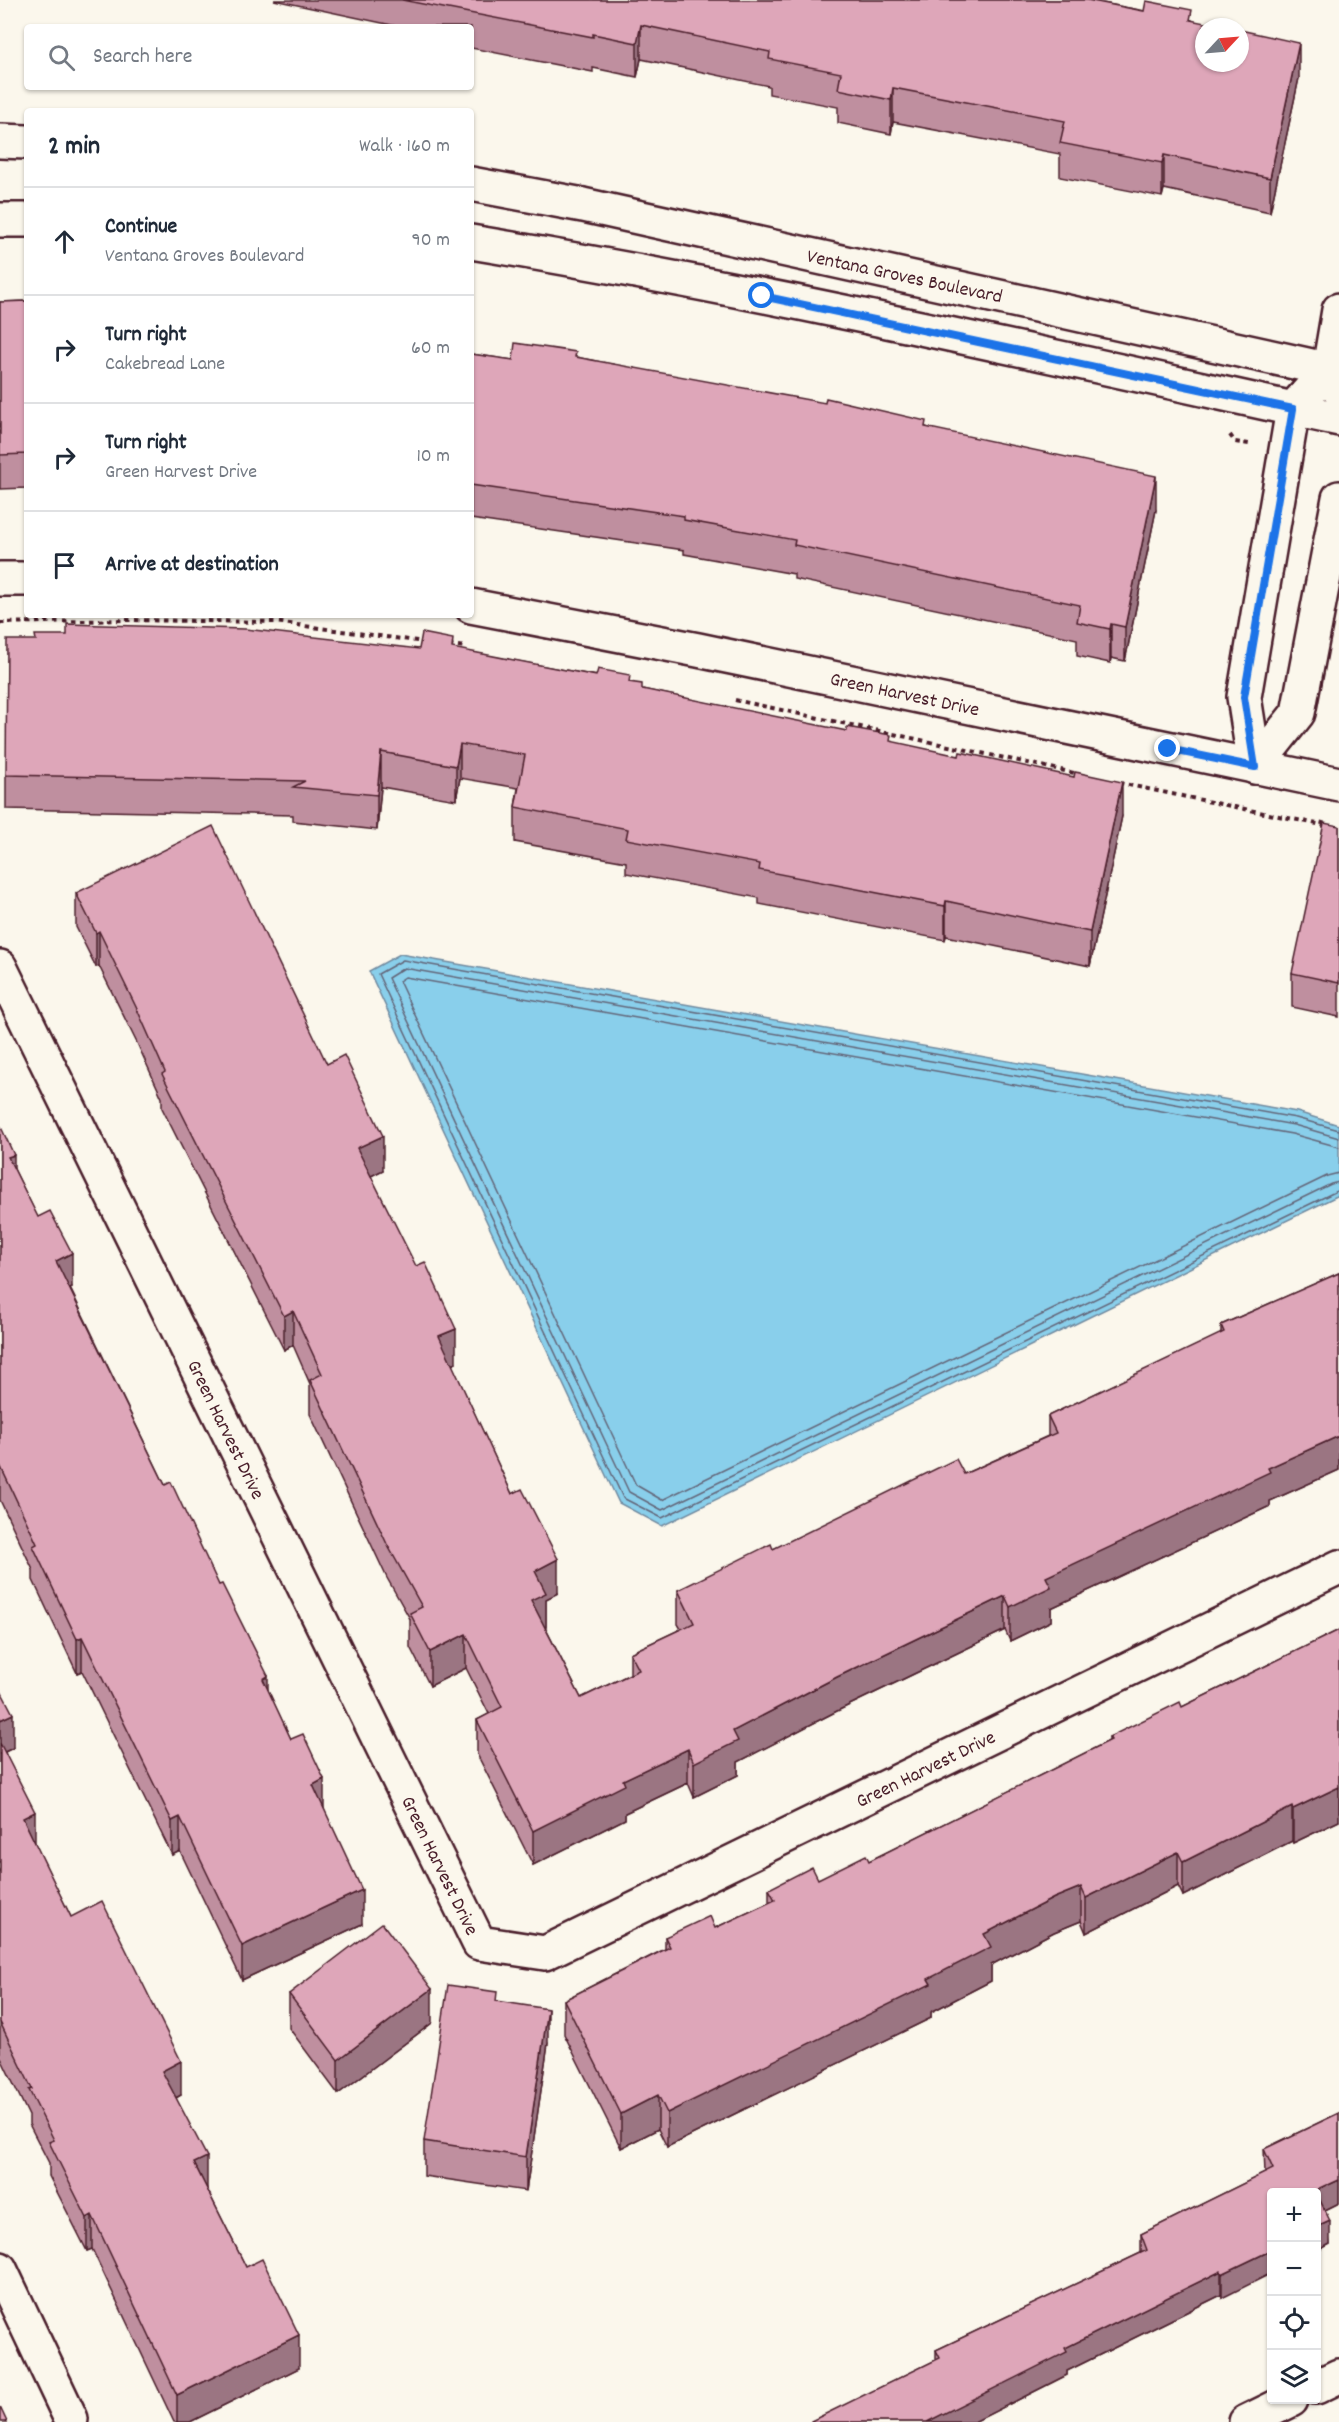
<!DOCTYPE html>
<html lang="en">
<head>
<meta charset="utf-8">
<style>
  :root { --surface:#fff; --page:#f2f2f3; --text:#1f2937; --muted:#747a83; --line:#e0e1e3 }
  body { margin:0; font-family:Dekko,sans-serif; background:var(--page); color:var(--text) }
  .controls { position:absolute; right:18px; bottom:18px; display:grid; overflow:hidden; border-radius:6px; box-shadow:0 2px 4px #0004 }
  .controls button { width:54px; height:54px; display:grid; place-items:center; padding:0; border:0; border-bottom:2px solid var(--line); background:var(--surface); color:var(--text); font:30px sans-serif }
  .compass { position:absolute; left:1195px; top:18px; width:54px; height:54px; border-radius:50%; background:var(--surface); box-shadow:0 2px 4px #0004; rotate:64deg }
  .stop { position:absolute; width:18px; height:18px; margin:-14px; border:4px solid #1a73e8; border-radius:50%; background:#fff }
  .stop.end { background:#1a73e8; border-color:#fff; box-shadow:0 2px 6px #0008 }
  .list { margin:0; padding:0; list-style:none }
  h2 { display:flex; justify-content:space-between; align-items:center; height:78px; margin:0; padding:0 24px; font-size:26px }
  h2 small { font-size:20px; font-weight:400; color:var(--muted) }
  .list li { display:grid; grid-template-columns:39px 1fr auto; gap:18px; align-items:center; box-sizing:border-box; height:108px; padding:0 24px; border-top:2px solid var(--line) }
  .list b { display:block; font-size:22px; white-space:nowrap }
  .list p { margin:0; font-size:20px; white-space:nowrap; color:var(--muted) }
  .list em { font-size:20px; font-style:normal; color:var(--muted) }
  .icon { flex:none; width:33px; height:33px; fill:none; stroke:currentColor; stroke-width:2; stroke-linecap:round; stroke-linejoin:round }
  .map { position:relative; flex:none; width:1339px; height:2422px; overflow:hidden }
  .search { position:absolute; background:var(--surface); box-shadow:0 2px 4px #0004; left:24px; top:24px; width:450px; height:66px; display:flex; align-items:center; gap:15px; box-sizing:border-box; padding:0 21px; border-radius:6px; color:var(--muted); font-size:22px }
  .panel { position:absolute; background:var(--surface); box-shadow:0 2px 4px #0004; left:24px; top:108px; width:450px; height:510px; border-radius:6px }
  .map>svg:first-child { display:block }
  .water { fill:#89cfeb; stroke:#70899e; stroke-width:1.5 }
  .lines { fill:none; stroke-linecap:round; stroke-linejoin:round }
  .shore { stroke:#636578; stroke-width:1.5 }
  .street-casing { stroke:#4a1f2b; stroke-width:38 }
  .secondary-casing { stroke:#4a1f2b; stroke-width:38 }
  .path { stroke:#4a1f2b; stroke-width:4; stroke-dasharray:4.5 4.5; stroke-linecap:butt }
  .street { stroke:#fbf7ec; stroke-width:33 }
  .secondary { stroke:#fbf7ec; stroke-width:33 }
  .wall { fill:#bf8f9f; stroke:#4a1f2b; stroke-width:1.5 }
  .shaded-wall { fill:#9b7482; stroke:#4a1f2b; stroke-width:1.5 }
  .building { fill:#dea6b9; stroke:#4a1f2b; stroke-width:1.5 }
  .route { stroke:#1a73e8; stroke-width:8 }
  .labels { text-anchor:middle; stroke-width:4.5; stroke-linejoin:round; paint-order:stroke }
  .street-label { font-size:20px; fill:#4a1f2b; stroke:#fbf7ec }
</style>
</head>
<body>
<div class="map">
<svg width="1339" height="2422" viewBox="0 0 1339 2422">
  <rect width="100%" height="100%" fill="#fbf7ec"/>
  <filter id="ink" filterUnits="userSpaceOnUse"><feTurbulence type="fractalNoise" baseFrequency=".0167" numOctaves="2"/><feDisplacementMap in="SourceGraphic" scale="12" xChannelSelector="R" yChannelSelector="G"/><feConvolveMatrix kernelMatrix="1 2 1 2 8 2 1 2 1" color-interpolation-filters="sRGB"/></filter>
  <g filter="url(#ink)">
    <polygon class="water" points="400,954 1297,1112 1339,1125 1339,1195 662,1526 619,1503 369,971"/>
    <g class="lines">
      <g class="shore">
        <polyline points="1339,1130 1296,1118 403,960 378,974 623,1498 662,1518 1339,1190"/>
        <polyline points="1339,1138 1294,1125 404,968 388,978 629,1492 662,1510 1331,1184 1339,1182"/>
        <polyline points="1339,1147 1292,1134 405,977 399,981 636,1485 662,1500 1327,1176 1339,1173"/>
      </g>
      <g class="street-casing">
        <g id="street">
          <polyline points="1339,389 1329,369 1339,310"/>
          <polyline points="0,579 27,579"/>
          <polyline points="471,606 698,650 1339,784"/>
          <polyline points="1255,767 1244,697 1293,409 1329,369"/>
          <polyline points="1255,767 1298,713 1339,498"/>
          <polyline points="0,967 479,1943 545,1953 1339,1567"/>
          <polyline points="0,2269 71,2419"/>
          <polyline points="1316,2387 1339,2376"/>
          <polyline points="1246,2422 1291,2400"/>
        </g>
      </g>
      <g class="secondary-casing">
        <g id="secondary">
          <polyline points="0,141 27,142"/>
          <polyline points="471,184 583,205 1339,372"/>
          <polyline points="0,220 27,220"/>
          <path d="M471,242C762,290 1051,356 1339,419"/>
        </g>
      </g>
      <g class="path">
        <polyline points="1230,435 1235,442 1249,444"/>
        <polyline points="0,623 126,620 275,622 424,642"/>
        <polyline points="449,645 466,647"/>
        <polyline points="735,700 1079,774"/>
        <polyline points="1119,783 1322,825 1323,821"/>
      </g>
      <use href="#street" class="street"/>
      <use href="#secondary" class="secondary"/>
    </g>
    <g class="wall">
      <polygon points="274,0 1087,0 1192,20 1299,78 1270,212 1164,189 1162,197 1060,177 1060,154 893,122 891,134 838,123 838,107 769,94 769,86 641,59 637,77 593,68 593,72 471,48 471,27 401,27"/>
      <polygon points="27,301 27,488 0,489 0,302"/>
      <polygon points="471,354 513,360 576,357 926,427 1156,510 1125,661 1111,658 1110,663 1077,656 1077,639 794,579 794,574 684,554 684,550 471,519"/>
      <polygon points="419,649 453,649 630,682 642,689 891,742 1122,816 1090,966 946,936 945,940 759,904 759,898 626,873 626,862 515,842 515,807 518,788 460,778 456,800 381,787 377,830 293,821 293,815 6,809 6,775"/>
      <polygon points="1339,826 1339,1017 1292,1007 1292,973"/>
      <polygon points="76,893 327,1064 383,1170 371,1176 456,1363 452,1365 558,1593 546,1599 546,1627 545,1627 581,1698 630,1674 630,1653 681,1629 678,1624 678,1590 773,1549 964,1474 1048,1436 1048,1416 1221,1334 1221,1325 1339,1273 1339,1470 1270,1501 1270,1506 1051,1608 1051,1621 1010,1641 1005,1630 837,1711 738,1762 738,1775 694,1797 688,1783 625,1813 625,1819 533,1865 477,1754 477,1720 489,1714 466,1668 430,1686 410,1647 410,1619 387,1578 310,1414 310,1384 293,1345 284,1350 162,1108 162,1098 137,1043 99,966 96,967 76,927"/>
      <polygon points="0,1125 14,1169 72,1287 70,1288 165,1485 268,1691 324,1809 362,1924 242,1980 180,1851 172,1855 82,1671 77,1673 33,1580 33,1570 0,1500"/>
      <polygon points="1339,1630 1339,1821 1293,1843 1292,1841 1183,1896 1178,1886 1086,1933 1081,1921 1054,1932 991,1965 991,1981 931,2012 931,2018 667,2147 658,2129 621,2148 564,2034 564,2000 665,1949 665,1937 715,1928 769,1903 769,1889 818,1879 869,1861 1109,1741 1109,1737 1182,1707"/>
      <polygon points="0,1720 13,1748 5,1752 35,1844 71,1917 181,2095 176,2098 207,2189 246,2267 299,2368 190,2422 174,2422 92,2249 87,2251 49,2176 49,2163 29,2124 29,2116 0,2056"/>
      <polygon points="289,1994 432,2023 338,2094 289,2028"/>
      <polygon points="497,2001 548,2043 526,2191 424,2176 424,2141"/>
      <polygon points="1339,2113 1339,2203 1325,2210 1330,2244 1317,2251 1317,2193 1222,2298 1221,2295 1067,2371 1067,2375 974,2422 811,2422 936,2360 936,2350 1141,2253 1141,2234 1265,2173 1264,2149"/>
    </g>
    <g class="shaded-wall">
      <polygon points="641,25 641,59 637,77 637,43"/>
      <polygon points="1299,43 1299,78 1270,212 1270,178"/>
      <polygon points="893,88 893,122 891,134 891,100"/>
      <polygon points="1164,155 1164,189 1162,197 1162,163"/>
      <polygon points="1156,476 1156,510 1125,661 1125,627"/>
      <polygon points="1111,624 1111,658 1110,663 1110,629"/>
      <polygon points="460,744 460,778 456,800 456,766"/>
      <polygon points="381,752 381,787 377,830 377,795"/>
      <polygon points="1122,782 1122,816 1090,966 1090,932"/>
      <polygon points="946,901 946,936 945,940 945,906"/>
      <polygon points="99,931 99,966 96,967 96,933"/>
      <polygon points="383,1136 383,1170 357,1183 357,1148"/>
      <polygon points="14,1155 14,1189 8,1157"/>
      <polygon points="72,1253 72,1287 56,1295 56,1261"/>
      <polygon points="293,1311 293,1345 284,1350 284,1316"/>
      <polygon points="456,1329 456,1363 439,1371 439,1336"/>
      <polygon points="1339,1436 1339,1470 1270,1501 1270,1506 1051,1608 1051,1621 1010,1641 1010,1607 1046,1577 1268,1468"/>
      <polygon points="558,1559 558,1593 546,1599 546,1627 531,1635 531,1600 535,1571"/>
      <polygon points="1005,1596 1005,1630 837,1711 738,1762 738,1775 694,1797 694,1763 733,1731 837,1677"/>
      <polygon points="466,1634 466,1668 430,1686 430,1652"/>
      <polygon points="82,1637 82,1671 77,1673 77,1639"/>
      <polygon points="268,1676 268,1711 263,1679"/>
      <polygon points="13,1714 13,1748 0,1754 0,1720"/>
      <polygon points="688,1749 688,1783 625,1813 625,1819 533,1865 533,1831 623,1780"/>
      <polygon points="324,1779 324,1814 313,1785"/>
      <polygon points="1339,1787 1339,1821 1293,1843 1293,1809"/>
      <polygon points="1292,1807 1292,1841 1183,1896 1183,1862"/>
      <polygon points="35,1812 35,1845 23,1818"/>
      <polygon points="180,1817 180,1851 172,1855 172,1821"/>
      <polygon points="1178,1852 1178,1886 1086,1933 1086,1898"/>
      <polygon points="1081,1887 1081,1921 1054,1932 991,1965 991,1981 931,2012 931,2018 667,2147 667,2113 928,1979 984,1934 1054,1898"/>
      <polygon points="362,1890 362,1924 242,1980 242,1946"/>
      <polygon points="432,1989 432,2023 338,2094 338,2060"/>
      <polygon points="548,2009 548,2043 526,2191 526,2157"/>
      <polygon points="181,2061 181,2095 162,2105 162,2071"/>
      <polygon points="658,2095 658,2129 621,2148 621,2114"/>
      <polygon points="207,2157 207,2190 194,2163"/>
      <polygon points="1339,2180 1339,2203 1317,2214 1317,2193 1315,2193 1315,2191"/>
      <polygon points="92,2215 92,2249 87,2251 87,2218"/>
      <polygon points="1330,2221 1330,2244 1317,2251 1317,2227"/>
      <polygon points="1272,2250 1272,2273 1222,2298 1222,2274"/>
      <polygon points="1221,2271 1221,2295 1067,2371 1067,2375 974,2422 927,2422 1065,2348"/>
      <polygon points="299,2335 299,2368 190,2422 177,2422 177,2395"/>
    </g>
    <g class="building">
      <polygon points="402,0 1087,0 1144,11 1146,1 1192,10 1190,20 1224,27 1204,27 1204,63 1240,63 1240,30 1299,43 1270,178 1164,155 1162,163 1060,143 1065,121 893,88 891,100 838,89 841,73 769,59 770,52 641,25 637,43 593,34 593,37"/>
      <polygon points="27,301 27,454 0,455 0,302"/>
      <polygon points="515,343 576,352 575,357 825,403 826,398 926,421 925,427 1156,476 1125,627 1111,624 1110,629 1077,622 1080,605 794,545 795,540 684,520 684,516 471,485 471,354 513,360"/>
      <polygon points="67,624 245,629 419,649 422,633 453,639 452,648 596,676 598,669 630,675 629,682 642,684 642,689 847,731 847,727 891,735 890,741 959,756 960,752 1074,777 1075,772 1122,782 1090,932 946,901 945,906 759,870 760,864 626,839 628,829 515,807 525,755 460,744 456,766 381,752 377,795 293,787 305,781 6,775 7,640 36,640 35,635 67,635"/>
      <polygon points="1324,823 1339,826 1339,983 1292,973"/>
      <polygon points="213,826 327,1064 344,1055 383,1136 357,1148 416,1266 425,1262 456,1329 439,1336 512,1494 522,1489 558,1559 535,1571 546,1593 531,1600 581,1698 639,1670 630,1653 694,1623 678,1590 771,1544 773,1549 956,1459 964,1474 1056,1433 1048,1416 1224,1332 1221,1325 1339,1273 1339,1436 1268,1468 1270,1472 1046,1577 1051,1587 1010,1607 1005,1596 837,1677 733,1731 738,1741 694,1763 688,1749 623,1780 625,1785 533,1831 477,1720 502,1707 466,1634 430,1652 410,1613 422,1607 387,1544 310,1380 322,1374 293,1311 284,1316 162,1074 165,1072 137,1009 99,931 96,933 76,893"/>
      <polygon points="0,1125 14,1155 8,1157 38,1217 50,1211 72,1253 56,1261 165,1485 171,1482 219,1585 222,1584 268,1676 263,1679 291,1739 303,1734 324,1779 313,1785 362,1890 242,1946 180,1817 172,1821 82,1637 77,1639 33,1546 37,1544 0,1465"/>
      <polygon points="1339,1630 1339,1787 1293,1809 1292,1807 1183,1862 1178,1852 1086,1898 1081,1887 1054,1898 984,1934 991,1947 928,1979 931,1984 667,2113 658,2095 621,2114 564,2000 670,1947 665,1937 710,1916 715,1928 775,1900 769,1889 812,1867 818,1879 866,1855 869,1861 1111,1740 1109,1737 1180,1702 1182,1707"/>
      <polygon points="0,1689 13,1714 0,1720"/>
      <polygon points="0,1743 35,1812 23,1818 71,1917 102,1901 181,2061 162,2071 207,2157 194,2163 246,2267 262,2259 299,2335 177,2395 92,2215 87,2218 49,2142 54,2140 29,2090 32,2089 0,2022"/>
      <polygon points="382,1923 432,1989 338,2060 289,1994"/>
      <polygon points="448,1985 497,1992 496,2001 548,2009 526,2157 424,2141"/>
      <polygon points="1339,2113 1339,2180 1315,2191 1316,2193 1272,2193 1272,2250 1222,2274 1221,2271 1065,2348 1067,2352 927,2422 811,2422 811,2421 940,2358 936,2350 1147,2250 1141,2234 1273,2169 1264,2149"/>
      <polygon points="1317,2194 1330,2221 1317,2227"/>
      <polygon points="0,2407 7,2422 0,2422"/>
    </g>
  </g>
  <g class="lines" filter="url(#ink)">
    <polyline class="route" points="762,296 1293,409 1244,697 1255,767 1168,749"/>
  </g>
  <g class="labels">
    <g class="street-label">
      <text transform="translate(905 275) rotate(12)" y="7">Ventana Groves Boulevard</text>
      <text transform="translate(905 693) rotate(12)" y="7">Green Harvest Drive</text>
      <text transform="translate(227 1429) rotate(64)" y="7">Green Harvest Drive</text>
      <text transform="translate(925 1768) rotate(-26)" y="7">Green Harvest Drive</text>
      <text transform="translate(441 1865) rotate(64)" y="7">Green Harvest Drive</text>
    </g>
  </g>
</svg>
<div class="controls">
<button>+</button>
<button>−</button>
<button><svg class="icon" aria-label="locate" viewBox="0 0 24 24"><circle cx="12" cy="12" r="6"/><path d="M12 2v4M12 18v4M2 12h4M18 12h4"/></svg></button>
<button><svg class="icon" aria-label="layers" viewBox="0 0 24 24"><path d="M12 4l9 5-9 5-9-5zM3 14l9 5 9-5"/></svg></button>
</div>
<svg class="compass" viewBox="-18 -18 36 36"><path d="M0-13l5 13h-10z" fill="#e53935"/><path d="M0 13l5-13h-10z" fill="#747a83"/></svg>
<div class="stop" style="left:762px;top:296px"></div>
<div class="stop end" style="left:1168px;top:749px"></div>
<div class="search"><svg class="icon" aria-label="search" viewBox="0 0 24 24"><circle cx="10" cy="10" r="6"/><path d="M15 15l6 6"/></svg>Search here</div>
<section class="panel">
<h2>2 min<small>Walk · 160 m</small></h2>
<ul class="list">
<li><svg class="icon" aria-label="ahead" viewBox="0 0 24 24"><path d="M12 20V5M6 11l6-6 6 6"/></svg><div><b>Continue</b><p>Ventana Groves Boulevard</p></div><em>90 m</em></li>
<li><svg class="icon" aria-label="right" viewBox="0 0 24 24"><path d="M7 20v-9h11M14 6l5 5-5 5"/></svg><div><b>Turn right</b><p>Cakebread Lane</p></div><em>60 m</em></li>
<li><svg class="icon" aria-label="right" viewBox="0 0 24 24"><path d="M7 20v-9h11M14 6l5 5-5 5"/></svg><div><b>Turn right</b><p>Green Harvest Drive</p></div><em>10 m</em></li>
<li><svg class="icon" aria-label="arrive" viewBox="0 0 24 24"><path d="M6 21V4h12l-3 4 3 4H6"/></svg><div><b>Arrive at destination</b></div></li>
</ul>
</section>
</div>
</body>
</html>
